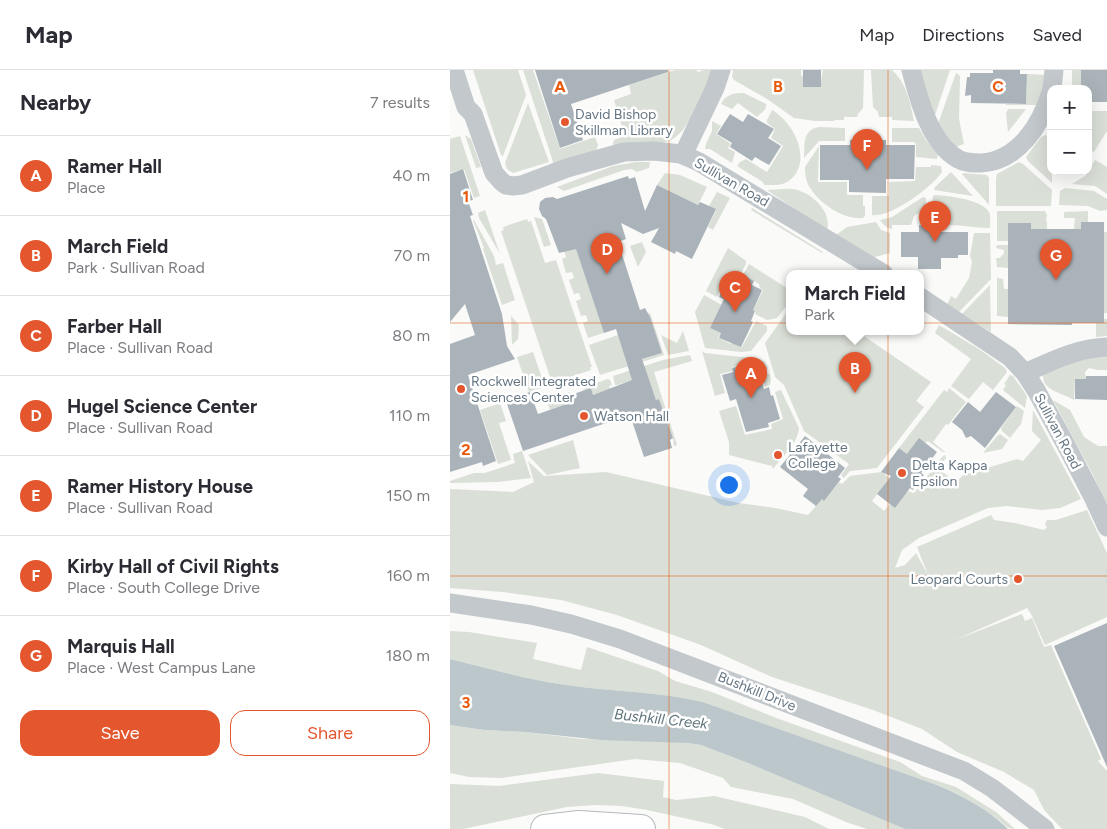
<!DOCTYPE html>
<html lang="en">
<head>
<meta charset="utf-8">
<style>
  :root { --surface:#fff; --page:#f2f2f3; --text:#2b2b33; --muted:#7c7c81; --line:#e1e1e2; --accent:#e4572e }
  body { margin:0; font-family:Figtree,sans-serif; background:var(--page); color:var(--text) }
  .controls { position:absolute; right:15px; top:15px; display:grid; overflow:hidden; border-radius:10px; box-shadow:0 5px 20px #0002 }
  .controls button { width:45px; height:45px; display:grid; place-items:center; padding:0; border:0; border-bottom:1px solid var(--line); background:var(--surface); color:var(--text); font:25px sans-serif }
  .you { position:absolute; left:278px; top:414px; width:18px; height:18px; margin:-12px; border:4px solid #fff; border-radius:50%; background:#1a73e8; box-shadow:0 0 0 8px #1a73e833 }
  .badge { display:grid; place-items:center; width:32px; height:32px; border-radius:50%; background:var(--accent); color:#fff; font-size:16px; font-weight:700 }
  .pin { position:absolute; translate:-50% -41px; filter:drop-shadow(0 1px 2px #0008) }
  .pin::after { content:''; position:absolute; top:26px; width:18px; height:15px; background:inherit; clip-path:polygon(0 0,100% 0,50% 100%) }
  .popup { position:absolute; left:336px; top:200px; width:138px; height:65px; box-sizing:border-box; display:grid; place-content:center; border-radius:10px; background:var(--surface); filter:drop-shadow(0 1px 4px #0005); font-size:16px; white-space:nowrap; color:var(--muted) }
  .popup b { font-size:19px; color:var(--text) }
  .popup::after { content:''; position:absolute; left:50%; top:100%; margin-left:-10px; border:10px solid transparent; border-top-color:var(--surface) }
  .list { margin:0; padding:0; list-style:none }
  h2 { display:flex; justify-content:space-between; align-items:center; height:65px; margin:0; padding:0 20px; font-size:21px }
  h2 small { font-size:16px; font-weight:400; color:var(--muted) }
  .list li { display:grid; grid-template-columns:32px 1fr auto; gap:15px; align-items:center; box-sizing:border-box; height:80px; padding:0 20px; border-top:1px solid var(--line) }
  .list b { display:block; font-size:19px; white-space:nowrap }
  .list p { margin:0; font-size:16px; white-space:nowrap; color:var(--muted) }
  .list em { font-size:16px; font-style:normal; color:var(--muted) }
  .actions { display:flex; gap:10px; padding:15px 20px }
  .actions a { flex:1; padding:11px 0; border:1px solid var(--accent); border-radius:15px; text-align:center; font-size:18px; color:var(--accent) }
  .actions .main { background:var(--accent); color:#fff }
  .map { position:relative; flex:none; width:657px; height:759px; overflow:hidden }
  header { display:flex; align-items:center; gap:30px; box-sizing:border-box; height:70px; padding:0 25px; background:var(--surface); border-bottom:1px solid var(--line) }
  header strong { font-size:24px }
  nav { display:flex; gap:28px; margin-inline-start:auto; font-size:18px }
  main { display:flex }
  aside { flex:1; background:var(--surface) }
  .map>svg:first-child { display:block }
  .green { fill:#dadfd7 }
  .water { fill:#bbc7cb }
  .building { fill:#aab3b9 }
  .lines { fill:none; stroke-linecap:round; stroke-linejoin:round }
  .highway-casing { stroke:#b4b9bd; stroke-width:30 }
  .minor { stroke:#c3c8cc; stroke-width:19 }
  .highway { stroke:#fff; stroke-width:28 }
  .grid { fill:none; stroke:#e8590c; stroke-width:1; stroke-opacity:0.55 }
  .poi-dot { fill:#e4572e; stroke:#fff; stroke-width:2 }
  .labels { text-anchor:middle; stroke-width:5; stroke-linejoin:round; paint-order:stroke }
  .poi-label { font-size:14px; fill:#657683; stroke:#fff; text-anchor:start }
  .street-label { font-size:14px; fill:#657683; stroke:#fff }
  .water-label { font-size:15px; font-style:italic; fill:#60757c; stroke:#fff }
  .grid-label { font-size:16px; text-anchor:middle; font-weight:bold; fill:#e8590c; stroke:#fff; stroke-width:5; stroke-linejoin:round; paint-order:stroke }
</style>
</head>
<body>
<header>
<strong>Map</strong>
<nav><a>Map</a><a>Directions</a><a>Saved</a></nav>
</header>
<main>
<aside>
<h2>Nearby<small>7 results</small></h2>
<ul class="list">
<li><span class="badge">A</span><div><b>Ramer Hall</b><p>Place</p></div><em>40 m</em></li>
<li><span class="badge">B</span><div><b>March Field</b><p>Park · Sullivan Road</p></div><em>70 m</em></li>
<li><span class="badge">C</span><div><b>Farber Hall</b><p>Place · Sullivan Road</p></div><em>80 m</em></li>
<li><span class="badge">D</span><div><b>Hugel Science Center</b><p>Place · Sullivan Road</p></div><em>110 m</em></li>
<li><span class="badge">E</span><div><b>Ramer History House</b><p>Place · Sullivan Road</p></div><em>150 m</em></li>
<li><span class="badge">F</span><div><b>Kirby Hall of Civil Rights</b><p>Place · South College Drive</p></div><em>160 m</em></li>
<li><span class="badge">G</span><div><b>Marquis Hall</b><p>Place · West Campus Lane</p></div><em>180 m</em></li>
</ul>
<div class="actions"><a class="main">Save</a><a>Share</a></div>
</aside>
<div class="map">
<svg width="657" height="759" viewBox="0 0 657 759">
  <rect width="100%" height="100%" fill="#fafaf8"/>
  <g class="green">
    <polygon points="23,0 68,0 76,25 53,86 51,85"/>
    <polygon points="73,0 83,0 110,79 145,67 148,75 146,81 104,95"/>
    <path d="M225,0H246L248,2L254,0H264C254,19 239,64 219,71C206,76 179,75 165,76L163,74L164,70L175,66L164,30L181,24L179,15Z"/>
    <polygon points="283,0 351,0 351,6 353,6 353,17 370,17 373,0 414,0 413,38 408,44 407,47 394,47 394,50 385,50 384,51 365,51 344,48 317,29 284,10 282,7"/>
    <path d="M421,0H442C457,14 460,32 464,51L442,50V47H429L428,42L423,37Z"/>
    <polygon points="469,0 500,0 484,48"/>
    <rect x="622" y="0" width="9" height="19"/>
    <polygon points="506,3 510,6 509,49 514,74 505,77 488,54"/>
    <polygon points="577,4 598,5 591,35 556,35 556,34 576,34"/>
    <path d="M294,23L316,34C317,41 310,43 307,47L288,33L282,39L271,34C275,24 285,23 294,23Z"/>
    <polygon points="78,33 99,92 63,103 57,99 55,93"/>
    <polygon points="558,39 576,39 558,62 556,43"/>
    <path d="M322,40C344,52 365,94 337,112C331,116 322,115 314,115L313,112L287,96L290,92L296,89L317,102L333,76L321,68L325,59L317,53V50Z"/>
    <polygon points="638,41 657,41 657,61 644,82 638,79"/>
    <polygon points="262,51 271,56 266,64 281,74 278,78 285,82 282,93 260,79 255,79 256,74 262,61"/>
    <path d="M369,57L395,58V71H369L354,88C355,74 352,60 369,57Z"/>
    <polygon points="442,58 469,58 476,70 488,85 487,89 466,87 466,74 464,72 442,72"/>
    <polygon points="15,65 21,69 31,97 26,98"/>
    <polygon points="595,65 601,67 602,113 578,91 576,87 591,67"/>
    <polygon points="10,66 30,126 24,128 14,99 0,103 0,69"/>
    <path d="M369,76L368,112H397V125H413V136H415V146L413,148C395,150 371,135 361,119C356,113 355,104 355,97Z"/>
    <polygon points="645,90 657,97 657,124 645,116 622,114 635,106"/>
    <polygon points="186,92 200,92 199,98 187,102 182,99 174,100 114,121 107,117 163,96"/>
    <polygon points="569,92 573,94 602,120 601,136 546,136 546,109 547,104"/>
    <path d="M481,95L491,96L492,102C482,117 441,148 422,145V126H439V112L465,111L466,97H481Z"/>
    <polygon points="501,102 523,126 484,120 485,117"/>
    <polygon points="215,103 230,105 257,117 248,135 207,115"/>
    <polygon points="513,103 537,105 539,108 539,135 512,104"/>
    <polygon points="615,118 644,121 657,129 657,140 650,141 638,136 609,135 610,121"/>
    <path d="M317,120C325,120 334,118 342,119C360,121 383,141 377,161Z"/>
    <polygon points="267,122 280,128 263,160 258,157 266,140 259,136"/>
    <path d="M485,125C499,126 531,129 539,142C541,146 540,153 540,158C524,158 514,155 498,155L496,150L488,147L486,140L482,137L483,126Z"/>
    <path d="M473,127L476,128V138L464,146L461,155H442V159C437,158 433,155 430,150L442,147Z"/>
    <polygon points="302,138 373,182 372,183 301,140"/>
    <polygon points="35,140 50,184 29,148 28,143"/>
    <polygon points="547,141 595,141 597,145 596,151 597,151 597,159 581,162 581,153 559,153 558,171 547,171"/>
    <polygon points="638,141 638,152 631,152 631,161 624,159 625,148 614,148 614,142"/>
    <polygon points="84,147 92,149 101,175 94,177"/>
    <polygon points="77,149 78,152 81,151 95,193 106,190 142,297 140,297 141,300 105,312 104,309 101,310 51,161 54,160 53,157"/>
    <polygon points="23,150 24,150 44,186 46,195 53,193 65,230 52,235 33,179 34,178"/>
    <polygon points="426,152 431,160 440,163 440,183 425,187 422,189 386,165 397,157"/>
    <rect x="654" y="162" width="3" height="81"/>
    <polygon points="524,163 540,163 541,209 509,242 497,235 501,226 506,229 519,208 522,192 520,186"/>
    <polygon points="123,169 154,263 138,268 133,253 138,251 136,245 131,246 126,231 131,229 129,223 124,224 119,210 124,208 122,202 116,203 112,189 116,187 114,181"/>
    <polygon points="192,172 196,182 188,197 180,176"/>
    <polygon points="547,175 558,175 558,198 547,197 546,188 550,188 554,183 554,180 546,178"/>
    <polygon points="278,178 296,191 296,194 290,205 281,201 267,227 256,221"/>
    <polygon points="299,194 340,220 340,231 327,248 317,250 305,244 306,242 303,240 313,220 310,218 309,214 293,205"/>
    <polygon points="547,208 553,209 554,219 558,219 558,247 547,246"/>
    <polygon points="540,215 541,262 512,244"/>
    <polygon points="254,225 272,235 260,258 271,263 268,268 281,274 281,272 292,277 306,251 317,256 317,261 301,281 291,282 255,278 245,242"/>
    <polygon points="340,238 340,262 408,262 481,312 466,331 474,337 427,398 400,401 394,408 391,405 399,394 354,361 334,315 325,307 315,273"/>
    <polygon points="200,243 214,285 150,305 139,275 168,265 177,294 211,283 198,244"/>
    <polygon points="61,246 69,255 68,269 62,275"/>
    <polygon points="654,249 657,249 657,266 646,267 646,253 654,253"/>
    <polygon points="489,255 529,279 555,298 557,302 543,320 533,312 519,329 501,316 521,289 485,263"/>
    <polygon points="233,261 239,281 218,285 211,265 227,273"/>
    <polygon points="252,281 255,283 310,289 315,292 318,298 316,300 317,304 320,304 321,310 320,315 315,317 308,294 302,295 301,292 282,297 282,301 270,304 275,323 265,326"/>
    <polygon points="83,282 95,317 79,322 67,287"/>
    <path d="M657,283V300H648L639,298L635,302L636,309H625L624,330C613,323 592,321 593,305L598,300Z"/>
    <polygon points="240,285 242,291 204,302 227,375 224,376 223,368 209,329 206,330 197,305 167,315 165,315 163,306 213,290"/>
    <polygon points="560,305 563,306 577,326 575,338 553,320 556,315 554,314"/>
    <polygon points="158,309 160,310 162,315 159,316 160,319 143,325 141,318 133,321 134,317"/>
    <polygon points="499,318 516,332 498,355 496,354 483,372 495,382 493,382 478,371 457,384 449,378 494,320 497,322"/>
    <path d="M331,320L349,358C348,373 332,387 323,399L322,396L279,385V372L269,341L286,336L295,365L322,359L321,354L333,349L325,322Z"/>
    <polygon points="120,322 123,325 115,328 117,334 100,340 97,332 98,329"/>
    <polygon points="603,330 620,340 634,367 648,376 657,376 657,435 642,403"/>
    <polygon points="50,333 56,351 49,353 61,390 48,394 30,340"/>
    <polygon points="567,336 574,341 571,354 560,368 552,361 551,358"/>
    <polygon points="583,340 631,429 610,438 592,440 557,436 538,438 469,468 452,480 445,498 455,495 466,483 478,505 467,477 541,445 544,450 565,453 594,460 597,457 595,455 597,450 606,450 637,440 657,483 657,547 595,575 581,544 577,538 505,570 572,544 575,551 582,548 594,577 601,575 651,689 648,691 657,701 657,759 612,759 594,740 584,720 554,702 507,682 472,659 423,640 322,607 251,575 167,545 111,530 53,522 0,518 0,419 63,422 84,412 78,391 94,406 156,402 289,433 325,438 358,445 372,429 374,430 389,412 392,414 400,406 432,402 439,408 422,431 434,441 440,434 458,421 463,423 465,422 493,386 495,385 496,388 488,398 506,413 513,405 567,389 573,391 591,370 582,361"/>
    <polygon points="550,364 558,370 552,379 533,383 548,365"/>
    <polygon points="123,370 130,398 97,405 78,385"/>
    <polygon points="72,381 81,408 48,412 0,413 0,411 24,403 35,403 65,393 63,384"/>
    <path d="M0,561L19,562L87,573L83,589L131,600L137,577L208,601L225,611L262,622L329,649L450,692L472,706L506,717L546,742L565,759C557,759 555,755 549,750C529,735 510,724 487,715L253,632C208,621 161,622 116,615C77,610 38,598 0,589Z"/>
    <polygon points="0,655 34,660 75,662 132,669 224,671 251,675 298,693 455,759 417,759 396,752 343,729 281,717 273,708 230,693 185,689 51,708 19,707 0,703"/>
    <polygon points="148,703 214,711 213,727 226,730 264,726 355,747 379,759 275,759 261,754 197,740 172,736 146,735 117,737 13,759 0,759 0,714 49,716"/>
  </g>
  <path class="water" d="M0,589C38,598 77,610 116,615C161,622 208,621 253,632L487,715C513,726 538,739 558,759H455L298,693L251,675L238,673L151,670L75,662L34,660L0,655Z"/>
  <g class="building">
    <polygon points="85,0 218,0 218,2 121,34 133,70 110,78"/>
    <rect x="353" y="0" width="18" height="17"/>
    <polygon points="543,0 570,0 570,4 577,4 576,34 521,33 521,25 515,26 517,7 520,7 520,3 543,3"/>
    <polygon points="631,0 657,0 657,32 638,32 638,19 631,19"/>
    <polygon points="280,44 293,52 298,44 324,59 318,68 331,76 319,95 305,87 302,91 280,77 282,73 267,64"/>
    <polygon points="400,70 436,70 436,75 465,75 464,109 436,109 436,123 399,122 399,110 370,110 370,75 400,75"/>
    <polygon points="13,99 23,130 18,131 23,145 20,146 52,244 57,276 65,289 18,305 46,391 33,396 32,392 0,402 0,274 25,265 15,234 0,252 0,104"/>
    <polygon points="178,106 179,109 185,107 195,141 207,115 248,135 250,132 266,139 242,189 226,181 225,184 201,172 209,158 193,164 171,153 176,169 168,172 190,240 195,238 200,247 212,283 192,289 206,330 209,329 223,368 220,370 222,378 194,387 180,345 73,381 56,331 80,322 88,344 117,334 115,327 141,318 143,325 182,310 166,259 154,263 126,179 109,183 96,149 92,146 89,139 90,132 95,128 103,127 107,129"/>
    <polygon points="631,152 654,152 654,253 622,253 622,255 558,254 558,153 581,153 581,159 631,159"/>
    <polygon points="469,155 490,155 490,162 518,162 518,185 508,185 508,188 491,188 491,199 468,199 468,187 451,187 451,162 469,162"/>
    <polygon points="280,203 291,209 293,205 304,211 302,215 312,220 303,240 305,241 301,251 303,252 291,277 269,268 271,263 260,258 274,229 269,227"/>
    <polygon points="294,295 295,300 307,296 314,319 319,317 321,326 323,325 330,349 318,353 319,357 296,362 286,329 280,331 272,305 283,302 282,298"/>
    <polygon points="636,306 657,306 657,330 625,329 625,309 636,309"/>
    <polygon points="546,322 566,337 535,378 521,366 516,368 512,360 502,352 518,332 530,342"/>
    <polygon points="355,366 395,398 388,407 391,409 374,431 372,429 366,436 353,426 358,419 330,397"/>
    <polygon points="469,368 487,382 471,403 474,405 468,412 463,420 460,418 445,438 427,424 441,406 431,402 449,378 457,384"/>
    <polygon points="657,553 657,697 604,576"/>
  </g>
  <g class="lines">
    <g class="highway-casing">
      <polyline id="highway" points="95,759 129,755 191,759"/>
    </g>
    <g class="minor">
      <polyline points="4,0 16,37 23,44 44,103 51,111 56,115 63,116 72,115 117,98 174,82 204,81 231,84 249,92 434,204"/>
      <path d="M461,0C469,30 480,73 508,89C515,93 523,93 531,93C568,91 591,55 601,22"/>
      <polyline points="602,19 604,0"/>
      <polyline points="233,85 265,18 271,0"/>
      <polyline points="470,227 560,287 575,303 586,320 616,375 644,429 657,457"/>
      <path d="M575,303C602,291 627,278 657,277"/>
      <polyline points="0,533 81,545 121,554 170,569 514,701 542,718 595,759"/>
    </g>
    <use href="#highway" class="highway"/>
  </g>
  <path class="grid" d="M219,0V759M438,0V759M0,253H657M0,506H657"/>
  <g class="poi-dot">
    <circle cx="115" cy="52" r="5"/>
    <circle cx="11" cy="319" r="5"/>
    <circle cx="134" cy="346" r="5"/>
    <circle cx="328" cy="385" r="5"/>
    <circle cx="452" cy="403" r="5"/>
    <circle cx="568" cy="509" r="5"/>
  </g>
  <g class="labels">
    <g class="poi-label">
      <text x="125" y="49">David Bishop<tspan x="125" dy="16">Skillman Library</tspan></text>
      <text x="21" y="316">Rockwell Integrated<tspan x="21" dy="16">Sciences Center</tspan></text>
      <text x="144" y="351">Watson Hall</text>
      <text x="338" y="382">Lafayette<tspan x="338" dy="16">College</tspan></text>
      <text x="462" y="400">Delta Kappa<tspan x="462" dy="16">Epsilon</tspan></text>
      <text x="558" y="514" text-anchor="end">Leopard Courts</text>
    </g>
    <g class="street-label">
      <text transform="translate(282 112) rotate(30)" y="5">Sullivan Road</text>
      <text transform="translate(608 361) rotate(62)" y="5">Sullivan Road</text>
      <text transform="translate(307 621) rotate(22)" y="5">Bushkill Drive</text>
    </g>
    <g class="water-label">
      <text transform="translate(211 649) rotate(6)" y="5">Bushkill Creek</text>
    </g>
  </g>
  <g class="grid-label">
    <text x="110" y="22">A</text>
    <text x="328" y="22">B</text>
    <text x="548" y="22">C</text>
    <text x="16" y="132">1</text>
    <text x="16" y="385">2</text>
    <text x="16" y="638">3</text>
  </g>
</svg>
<div class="controls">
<button>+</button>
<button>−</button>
</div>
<div class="you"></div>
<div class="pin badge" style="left:301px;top:328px">A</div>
<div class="pin badge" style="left:405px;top:323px">B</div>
<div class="popup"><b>March Field</b>Park</div>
<div class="pin badge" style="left:285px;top:242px">C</div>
<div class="pin badge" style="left:157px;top:204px">D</div>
<div class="pin badge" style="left:485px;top:172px">E</div>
<div class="pin badge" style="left:417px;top:100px">F</div>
<div class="pin badge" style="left:606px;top:210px">G</div>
</div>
</main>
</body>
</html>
